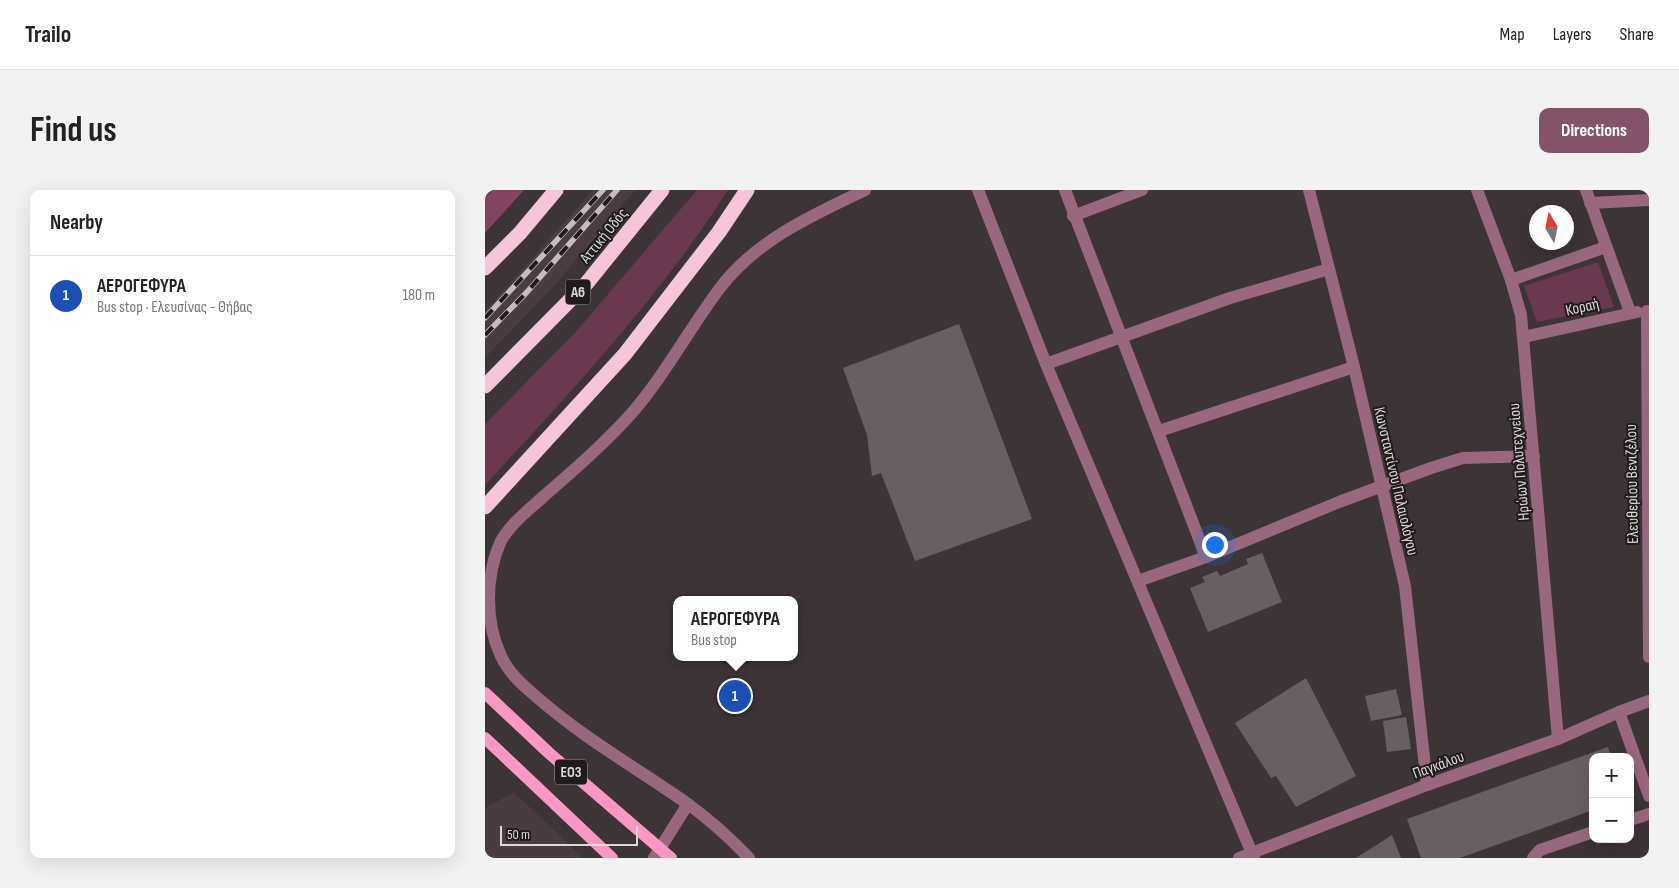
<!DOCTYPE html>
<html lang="en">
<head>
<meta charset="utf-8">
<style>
  :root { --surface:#fff; --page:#f2f2f2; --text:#222; --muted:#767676; --line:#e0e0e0; --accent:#84536a }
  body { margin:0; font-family:"Sofia Sans Condensed",sans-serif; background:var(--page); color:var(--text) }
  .controls { position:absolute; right:15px; bottom:15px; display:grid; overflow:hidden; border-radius:10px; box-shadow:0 5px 20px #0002 }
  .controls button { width:45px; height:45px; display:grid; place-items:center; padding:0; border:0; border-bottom:1px solid var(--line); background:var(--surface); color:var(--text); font:25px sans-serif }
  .compass { position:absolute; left:1044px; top:15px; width:45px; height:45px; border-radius:50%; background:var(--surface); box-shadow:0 5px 20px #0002; rotate:350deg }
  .scale { position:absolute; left:15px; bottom:12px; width:138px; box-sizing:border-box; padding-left:5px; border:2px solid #ded8da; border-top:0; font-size:14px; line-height:18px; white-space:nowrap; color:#ded8da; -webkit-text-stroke:4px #201c1e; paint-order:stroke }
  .you { position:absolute; left:729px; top:354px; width:18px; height:18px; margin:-12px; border:4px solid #fff; border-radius:50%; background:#1a73e8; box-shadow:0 0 0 8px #1a73e833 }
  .badge { display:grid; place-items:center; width:32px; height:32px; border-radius:50%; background:var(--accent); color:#fff; font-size:16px; font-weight:700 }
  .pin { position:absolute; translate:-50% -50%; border:2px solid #fff; box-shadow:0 1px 5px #0006 }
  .popup { position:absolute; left:188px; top:406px; width:125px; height:65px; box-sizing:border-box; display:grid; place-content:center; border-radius:10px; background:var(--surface); filter:drop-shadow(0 1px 4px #0005); font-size:16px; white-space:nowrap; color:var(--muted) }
  .popup b { font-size:19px; color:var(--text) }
  .popup::after { content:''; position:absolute; left:50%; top:100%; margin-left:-10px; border:10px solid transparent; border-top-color:var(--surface) }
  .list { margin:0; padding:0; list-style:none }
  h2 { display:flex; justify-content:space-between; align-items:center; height:65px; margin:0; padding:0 20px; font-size:21px }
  h2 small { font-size:16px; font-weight:400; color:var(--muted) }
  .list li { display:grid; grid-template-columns:32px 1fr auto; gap:15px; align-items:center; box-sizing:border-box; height:80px; padding:0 20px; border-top:1px solid var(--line) }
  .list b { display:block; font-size:19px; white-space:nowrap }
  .list p { margin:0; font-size:16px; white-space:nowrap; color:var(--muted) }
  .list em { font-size:16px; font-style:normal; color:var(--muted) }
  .map { position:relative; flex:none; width:1164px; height:668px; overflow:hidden; border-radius:10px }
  header { display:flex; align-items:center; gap:30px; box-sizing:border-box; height:70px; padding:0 25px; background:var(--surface); border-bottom:1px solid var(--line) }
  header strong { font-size:24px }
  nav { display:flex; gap:28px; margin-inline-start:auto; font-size:18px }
  .intro { display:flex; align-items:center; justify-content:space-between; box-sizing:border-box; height:120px; padding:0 30px }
  h1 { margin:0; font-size:35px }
  .button { padding:12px 22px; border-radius:10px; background:var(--accent); color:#fff; font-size:18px; font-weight:700 }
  main { display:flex; gap:30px; padding:0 30px }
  aside { flex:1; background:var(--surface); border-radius:10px; box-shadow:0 5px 20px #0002 }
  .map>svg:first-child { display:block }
  .built { fill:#4b3c42 }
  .green { fill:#6a384f }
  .forest { fill:#854362 }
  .building { fill:#685f63 }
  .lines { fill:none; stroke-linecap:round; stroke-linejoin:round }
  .minor { stroke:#9a687e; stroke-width:12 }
  .major { stroke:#fc96c4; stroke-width:12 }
  .highway { stroke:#f7c5d9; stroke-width:15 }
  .rail-casing { stroke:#c5bec0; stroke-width:5.5 }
  .rail { stroke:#201c1e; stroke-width:4; stroke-dasharray:11; stroke-linecap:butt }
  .labels { text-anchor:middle; stroke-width:4; stroke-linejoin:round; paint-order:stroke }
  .shield { fill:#201c1e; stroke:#a5a0a2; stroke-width:1 }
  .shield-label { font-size:15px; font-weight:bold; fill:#ded8da }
  .street-label { font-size:16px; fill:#ded8da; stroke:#201c1e }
</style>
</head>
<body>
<header>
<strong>Trailo</strong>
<nav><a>Map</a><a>Layers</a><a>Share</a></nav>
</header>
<div class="intro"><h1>Find us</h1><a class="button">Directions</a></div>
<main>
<aside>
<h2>Nearby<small></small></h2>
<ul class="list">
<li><span class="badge" style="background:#1a4fb4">1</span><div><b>ΑΕΡΟΓΕΦΥΡΑ</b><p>Bus stop · Ελευσίνας - Θήβας</p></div><em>180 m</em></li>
</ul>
</aside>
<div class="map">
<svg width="1164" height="668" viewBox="0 0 1164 668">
  <rect width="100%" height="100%" fill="#3c3437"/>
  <g class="built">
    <polygon points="108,0 150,0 69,96 0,168 0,121"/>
    <polygon points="29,602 98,668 0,668 0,618"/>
  </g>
  <g class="green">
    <path d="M212,0H243C174,108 87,201 0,295V234L88,145Z"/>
    <polygon points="1113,72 1129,117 1052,132 1039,96"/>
  </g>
  <polygon class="forest" points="8,0 39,0 0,43 0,7"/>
  <g class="building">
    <polygon points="474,134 547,329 430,371 396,283 387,286 382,245 358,178"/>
    <polygon points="777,363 797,412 723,442 705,398 720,392 717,387 732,381 735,386 763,374 761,369"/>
    <polygon points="821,488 871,586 811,617 791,586 786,588 750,533"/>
    <polygon points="911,499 917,525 886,531 880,506"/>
    <polygon points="921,527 926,559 902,562 898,531"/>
    <polygon points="1123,557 1126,567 1108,567 1108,620 975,668 936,668 922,629"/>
    <polygon points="907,645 916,668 871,668"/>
  </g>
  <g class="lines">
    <g class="minor">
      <polyline points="493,0 561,174 769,668"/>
      <polyline points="580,0 721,367"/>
      <polyline points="824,0 869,177 920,396 942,595"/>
      <polyline points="992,0 1026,90 1036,125 1073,549"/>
      <polyline points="1101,0 1145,122"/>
      <polyline points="1105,13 1164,10"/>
      <polyline points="588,26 657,0"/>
      <polyline points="1026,90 1121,57"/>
      <polyline points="1162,121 1164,467"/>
      <polyline points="1039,147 1152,122"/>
      <polyline points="561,174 745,108 844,79"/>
      <polyline points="674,241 869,177"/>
      <polyline points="653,391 721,367 854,312 946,278 978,268 1049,266"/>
      <polyline points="1134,522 1164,606"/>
      <polyline points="1145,630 1164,624"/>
      <polyline points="169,668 203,614"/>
      <path d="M264,668C245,648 225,630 203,614C153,579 100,549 54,509C40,497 24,484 16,466C0,432 0,385 16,351C25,334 45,319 59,306C89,280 120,253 146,224C180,185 204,139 235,98C271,50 328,25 380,0"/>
      <polyline points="754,668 942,595 1073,549 1134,522 1164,511"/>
      <polyline points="1048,668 1055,660 1108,642"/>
    </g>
    <g class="major">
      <polyline points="0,503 64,563 186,668"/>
      <polyline points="0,548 127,668"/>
    </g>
    <g class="highway">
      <polyline points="0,78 35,43 71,0"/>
      <polyline points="0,196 101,94 177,0"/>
      <polyline points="0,317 140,164 234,42 262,0"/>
    </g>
    <g class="rail-casing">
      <g id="rail">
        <polyline points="0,128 118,0"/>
        <polyline points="0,145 42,102 132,0"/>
      </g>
    </g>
    <use href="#rail" class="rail"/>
  </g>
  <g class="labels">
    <g class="shield">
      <rect x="80.5" y="89.5" width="25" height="25" rx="4"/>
      <rect x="70" y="569.5" width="32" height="25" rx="4"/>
    </g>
    <g class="shield-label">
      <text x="93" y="107">Α6</text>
      <text x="86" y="587">ΕΟ3</text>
    </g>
    <g class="street-label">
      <text transform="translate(118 45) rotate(-51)" y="6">Αττική Οδός</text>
      <text transform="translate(1097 116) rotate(-13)" y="6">Κοραή</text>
      <text transform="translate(1033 272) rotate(-95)" y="6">Ηρώων Πολυτεχνείου</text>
      <text transform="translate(912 291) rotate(77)" y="6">Κωνσταντίνου Παλαιολόγου</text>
      <text transform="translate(1146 294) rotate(-91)" y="6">Ελευθερίου Βενιζέλου</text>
      <text transform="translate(953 574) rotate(-20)" y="6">Παγκάλου</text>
    </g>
  </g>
</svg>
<div class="controls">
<button>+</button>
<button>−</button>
</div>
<svg class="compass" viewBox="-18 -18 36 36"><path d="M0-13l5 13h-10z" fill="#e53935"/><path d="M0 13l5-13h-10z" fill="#767676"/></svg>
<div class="scale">50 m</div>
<div class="you"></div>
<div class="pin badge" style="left:250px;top:506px;background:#1a4fb4">1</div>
<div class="popup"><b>ΑΕΡΟΓΕΦΥΡΑ</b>Bus stop</div>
</div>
</main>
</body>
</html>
